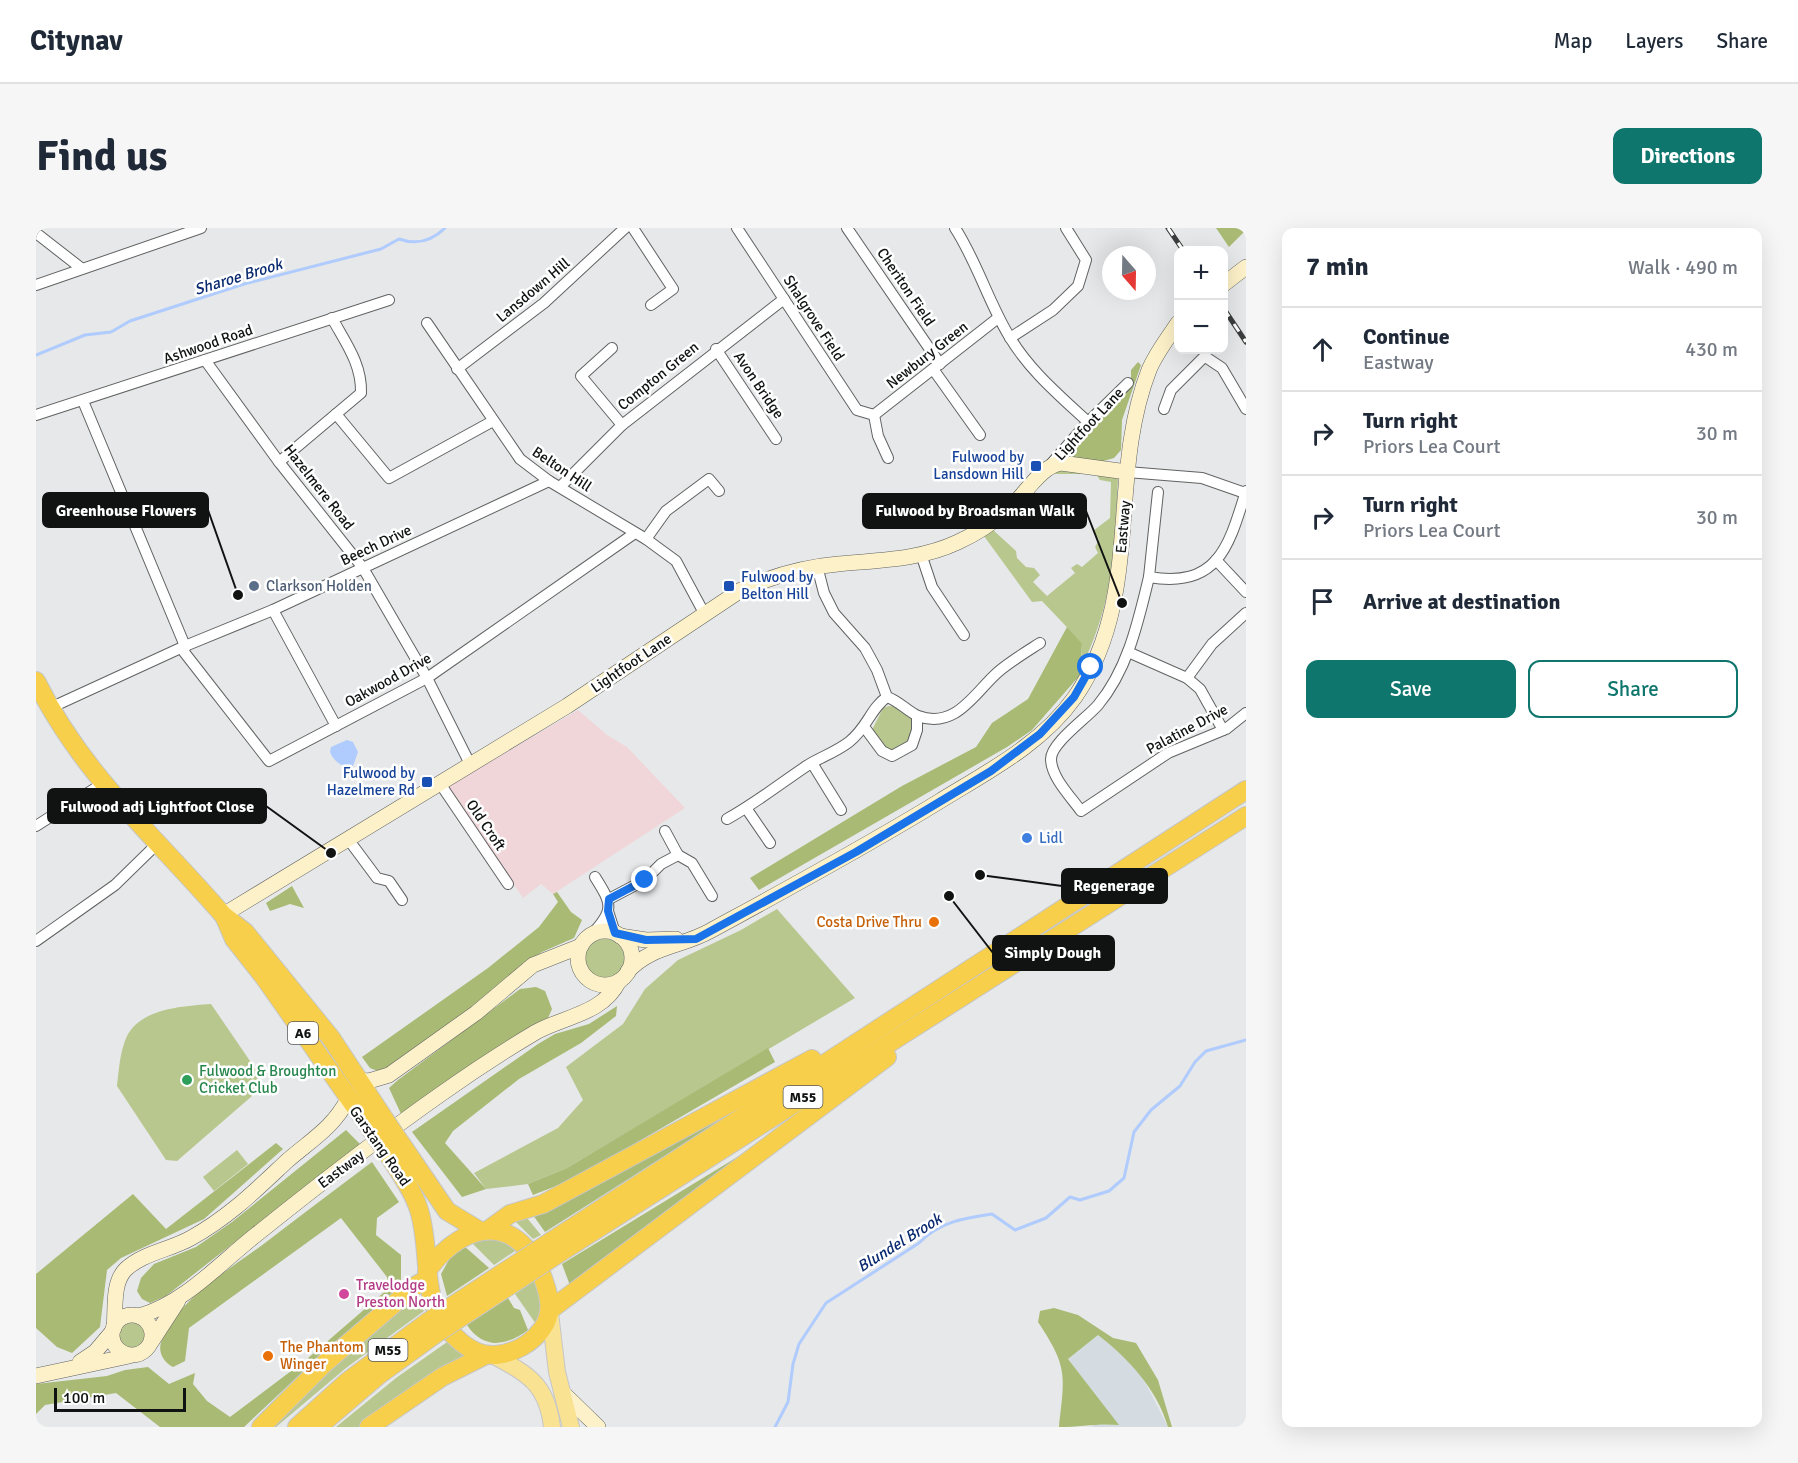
<!DOCTYPE html>
<html lang="en">
<head>
<meta charset="utf-8">
<style>
  :root { --surface:#fff; --page:#f6f6f7; --text:#1f2937; --muted:#747a83; --line:#e0e1e3; --accent:#0f766e }
  body { margin:0; font-family:Signika,sans-serif; background:var(--page); color:var(--text) }
  .controls { position:absolute; right:18px; top:18px; display:grid; overflow:hidden; border-radius:12px; box-shadow:0 6px 24px #0002 }
  .controls button { width:54px; height:54px; display:grid; place-items:center; padding:0; border:0; border-bottom:2px solid var(--line); background:var(--surface); color:var(--text); font:30px sans-serif }
  .compass { position:absolute; left:1066px; top:18px; width:54px; height:54px; border-radius:50%; background:var(--surface); box-shadow:0 6px 24px #0002; rotate:160deg }
  .scale { position:absolute; left:18px; bottom:15px; width:132px; box-sizing:border-box; padding-left:6px; border:3px solid #111212; border-top:0; font-size:16px; line-height:21px; white-space:nowrap; color:#111212; -webkit-text-stroke:4px #fff; paint-order:stroke }
  .stop { position:absolute; width:18px; height:18px; margin:-14px; border:4px solid #1a73e8; border-radius:50%; background:#fff }
  .stop.end { background:#1a73e8; border-color:#fff; box-shadow:0 2px 6px #0008 }
  .list { margin:0; padding:0; list-style:none }
  h2 { display:flex; justify-content:space-between; align-items:center; height:78px; margin:0; padding:0 24px; font-size:26px }
  h2 small { font-size:20px; font-weight:400; color:var(--muted) }
  .list li { display:grid; grid-template-columns:39px 1fr auto; gap:18px; align-items:center; box-sizing:border-box; height:84px; padding:0 24px; border-top:2px solid var(--line) }
  .list b { display:block; font-size:22px; white-space:nowrap }
  .list p { margin:0; font-size:20px; white-space:nowrap; color:var(--muted) }
  .list em { font-size:20px; font-style:normal; color:var(--muted) }
  .actions { display:flex; gap:12px; padding:18px 24px }
  .actions a { flex:1; padding:14px 0; border:2px solid var(--accent); border-radius:12px; text-align:center; font-size:21px; color:var(--accent) }
  .actions .main { background:var(--accent); color:#fff }
  .icon { flex:none; width:33px; height:33px; fill:none; stroke:currentColor; stroke-width:2; stroke-linecap:round; stroke-linejoin:round }
  .map { position:relative; flex:none; width:1210px; height:1199px; overflow:hidden; border-radius:12px }
  header { display:flex; align-items:center; gap:36px; box-sizing:border-box; height:84px; padding:0 30px; background:var(--surface); border-bottom:2px solid var(--line) }
  header strong { font-size:28px }
  nav { display:flex; gap:33px; margin-inline-start:auto; font-size:21px }
  .intro { display:flex; align-items:center; justify-content:space-between; box-sizing:border-box; height:144px; padding:0 36px }
  h1 { margin:0; font-size:42px }
  .button { padding:15px 27px; border-radius:12px; background:var(--accent); color:#fff; font-size:21px; font-weight:700 }
  main { display:flex; gap:36px; padding:0 36px }
  aside { flex:1; background:var(--surface); border-radius:12px; box-shadow:0 6px 24px #0002 }
  .map>svg:first-child { display:block }
  .built { fill:#d4dce2 }
  .education { fill:#f1d6d9 }
  .green { fill:#b8c78e }
  .forest { fill:#a8ba74 }
  .water { fill:#b0cbfd }
  .lines { fill:none; stroke-linecap:round; stroke-linejoin:round }
  .stream { stroke:#b0cbfd; stroke-width:3 }
  .street-casing { stroke:#616262; stroke-width:12 }
  .secondary-casing { stroke:#616262; stroke-width:16 }
  .primary-casing { stroke:#c6c6c6; stroke-width:18 }
  .highway-casing { stroke:#c6c6c6; stroke-width:20 }
  .street { stroke:#fff; stroke-width:10 }
  .secondary { stroke:#fdf1c9; stroke-width:15 }
  .primary { stroke:#fae293; stroke-width:16 }
  .highway { stroke:#f7cf4b; stroke-width:18 }
  .rail-casing { stroke:#3c3e3e; stroke-width:5 }
  .rail { stroke:#fff; stroke-width:3; stroke-dasharray:9; stroke-linecap:butt }
  .highway-bridge-casing { stroke:#c6c6c6; stroke-width:20; stroke-linecap:butt }
  .highway-bridge { stroke:#f7cf4b; stroke-width:18 }
  .route { stroke:#1a73e8; stroke-width:8 }
  .transit-dot { fill:#1a4fb4; stroke:#fff; stroke-width:2 }
  .service-dot { fill:#5c6f8a; stroke:#fff; stroke-width:2 }
  .shop-dot { fill:#3f7fe0; stroke:#fff; stroke-width:2 }
  .food-dot { fill:#e8710a; stroke:#fff; stroke-width:2 }
  .leisure-dot { fill:#2e9e5b; stroke:#fff; stroke-width:2 }
  .hotel-dot { fill:#d1479c; stroke:#fff; stroke-width:2 }
  .labels { text-anchor:middle; stroke-width:5; stroke-linejoin:round; paint-order:stroke }
  .shield { fill:#fff; stroke:#585959; stroke-width:1.5 }
  .shield-label { font-size:14px; font-weight:bold; fill:#111212 }
  .street-label { font-size:15px; fill:#111212; stroke:#fff }
  .transit-label { font-size:15px; fill:#164399; stroke:#fff; text-anchor:end }
  .service-label { font-size:15px; fill:#4e5e75; stroke:#fff; text-anchor:start }
  .shop-label { font-size:15px; fill:#366cbe; stroke:#fff; text-anchor:start }
  .food-label { font-size:15px; fill:#c56008; stroke:#fff; text-anchor:end }
  .leisure-label { font-size:15px; fill:#27864d; stroke:#fff; text-anchor:start }
  .hotel-label { font-size:15px; fill:#b23c85; stroke:#fff; text-anchor:start }
  .water-label { font-size:16px; font-style:italic; fill:#0a2a70; stroke:#fff }
  .leader { fill:none; stroke:#111212; stroke-width:2 }
  .callout-dot { fill:#111212; stroke:#fff; stroke-width:2 }
  .callout { fill:#111212; stroke:#111212; stroke-width:2 }
  .callout-label { font-size:16px; text-anchor:middle; font-weight:bold; fill:#fff }
</style>
</head>
<body>
<header>
<strong>Citynav</strong>
<nav><a>Map</a><a>Layers</a><a>Share</a></nav>
</header>
<div class="intro"><h1>Find us</h1><a class="button">Directions</a></div>
<main>
<div class="map">
<svg width="1210" height="1199" viewBox="0 0 1210 1199">
  <rect width="100%" height="100%" fill="#e6e8e9"/>
  <polygon class="built" points="1062,1107 1091,1130 1109,1154 1132,1199 1055,1199 1061,1195 1082,1197 1032,1131"/>
  <polygon class="education" points="542,482 571,507 591,519 649,580 517,666 505,656 487,670 411,559"/>
  <g class="green">
    <path d="M1036,240L1081,248L1082,251C1079,322 1077,376 1045,440L1046,415L1006,373L996,374L948,308L956,301L980,323L981,330L990,339L998,340L1004,347L997,354L1011,368L1039,345L1035,340L1041,336L1046,339L1062,325L1059,319L1063,312L1057,303L1074,290L1075,254L1064,252L1060,246H1017L978,283L1017,242Z"/>
    <polygon points="853,478 864,479 876,489 875,505 869,518 858,523 849,520 836,502 847,480"/>
    <polygon points="741,681 819,770 531,940 492,956 450,961 438,945 522,900 547,872 530,839 587,796 609,761 642,732 705,702"/>
    <circle cx="569" cy="731" r="20"/>
    <path d="M175,776L223,846L216,868L141,933L130,932L81,858C83,841 84,823 91,808C105,780 149,778 175,776Z"/>
    <polygon points="201,922 212,936 178,963 167,949"/>
    <polygon points="475,989 491,990 505,1007 497,1011"/>
    <polygon points="454,1004 482,1021 458,1037 433,1012"/>
    <polygon points="501,1051 509,1076 500,1096 479,1066"/>
    <polygon points="378,1069 388,1083 310,1140 240,1199 233,1199 283,1150"/>
    <circle cx="96" cy="1108" r="13"/>
    <polygon points="414,1112 436,1132 327,1199 300,1199 360,1150"/>
  </g>
  <g class="forest">
    <polygon points="1180,0 1210,0 1210,2 1193,19"/>
    <polygon points="1102,134 1105,137 1086,192 1085,222 1078,230 1064,234 1030,228 1095,154 1095,142"/>
    <polygon points="1031,399 1046,415 1044,447 996,502 971,519 723,662 714,650 866,558 940,519 956,495 992,471"/>
    <polygon points="256,658 268,680 254,676 234,683 230,675"/>
    <polygon points="521,664 535,684 546,692 538,710 506,724 477,744 422,790 344,844 334,840 326,829 452,740 503,699 522,674 517,666"/>
    <polygon points="500,759 509,763 516,781 512,790 497,797 366,888 353,860 362,852 484,761"/>
    <polygon points="581,778 580,788 545,815 483,851 417,903 409,915 450,961 426,969 376,904 502,816 519,806 553,796"/>
    <polygon points="732,820 739,834 538,951 497,967 492,956 531,940"/>
    <polygon points="740,857 509,1004 497,987"/>
    <polygon points="310,902 324,916 130,1068 114,1075 106,1071 101,1063 105,1050 118,1036 160,1019 196,994"/>
    <polygon points="240,915 247,921 168,991 85,1030 71,1042 64,1099 36,1125 21,1119 0,1100 0,1046 97,966 130,1001"/>
    <polygon points="721,917 535,1060 526,1036"/>
    <path d="M336,934L363,974L341,990L340,1007L365,1027V1051L362,1062L275,1136L208,1199H124L80,1165L9,1177L0,1186V1156L71,1148L89,1142L112,1139L133,1156L159,1145L157,1156L171,1173L194,1189L271,1131L353,1060L351,1049L305,990L153,1100L149,1133L137,1139C127,1134 121,1123 126,1112C144,1069 193,1042 229,1015C264,988 300,961 336,934Z"/>
    <polygon points="427,1017 453,1040 411,1068 405,1046 414,1030"/>
    <path d="M472,1070L478,1080L484,1082L492,1102C470,1118 448,1122 431,1097Z"/>
    <path d="M1018,1080L1042,1087L1077,1110L1100,1115L1122,1152L1136,1199H1132C1121,1161 1092,1130 1062,1107L1032,1131L1083,1197C1062,1195 1045,1199 1023,1199C1029,1147 1032,1139 1002,1094L1004,1083Z"/>
  </g>
  <path class="water" d="M311,512L317,514L322,524L317,538C308,541 298,534 294,524L295,519Z"/>
  <g class="lines">
    <g class="stream">
      <path d="M0,127L49,107L75,104L94,93L208,56L345,21L363,11C380,17 396,13 409,0"/>
      <path d="M739,1199L752,1174L757,1136L763,1116L790,1075L883,1015C903,994 928,990 956,986L979,1002L1010,990L1034,969L1044,972L1073,963L1088,950L1098,904L1115,882L1144,858L1159,834L1170,823L1210,812"/>
    </g>
    <g class="street-casing">
      <g id="street">
        <polyline points="597,0 637,61 615,77"/>
        <polyline points="701,0 821,182 838,187"/>
        <polyline points="811,0 904,136"/>
        <path d="M919,0C941,34 952,73 973,108C993,142 1023,167 1052,194"/>
        <polyline points="0,5 45,40"/>
        <polyline points="0,57 165,0"/>
        <polyline points="391,95 484,231 513,253 610,311 640,333 668,385"/>
        <polyline points="974,110 1017,82 1042,58 1050,32 1030,0"/>
        <polyline points="576,120 545,148 586,197"/>
        <polyline points="680,121 740,211"/>
        <polyline points="169,132 243,234 327,340 391,450 434,536"/>
        <polyline points="421,141 508,75 589,0"/>
        <polyline points="897,141 944,207"/>
        <polyline points="47,173 149,418 148,424 233,533 391,450 599,305"/>
        <polyline points="1128,181 1135,162 1167,130 1171,130 1186,140 1210,181"/>
        <polyline points="300,186 353,250 457,193"/>
        <polyline points="0,187 353,72"/>
        <polyline points="838,187 962,90"/>
        <polyline points="838,187 842,208 852,230"/>
        <path d="M243,234L325,165C326,136 309,114 296,90"/>
        <polyline points="1015,236 1052,194 1092,155"/>
        <polyline points="1091,244 1166,250 1209,265"/>
        <polyline points="524,259 586,197 748,71"/>
        <path d="M1122,264L1113,349C1182,361 1193,318 1210,263"/>
        <polyline points="610,311 630,283 673,251 683,263"/>
        <polyline points="885,326 896,359 928,407"/>
        <polyline points="1180,332 1210,364"/>
        <polyline points="781,338 788,365 798,385 829,420 841,442 851,469"/>
        <path d="M1113,349C1102,394 1092,441 1062,477C1051,490 1015,515 1015,531C1015,549 1035,569 1045,583L1132,525L1190,501L1210,485"/>
        <polyline points="237,382 300,498"/>
        <polyline points="1092,424 1151,450 1164,461 1187,502"/>
        <polyline points="1151,450 1176,416 1210,385"/>
        <polyline points="14,480 149,418 237,382 513,253"/>
        <polyline points="829,500 846,523 856,528 876,517 881,502 881,488"/>
        <polyline points="776,535 805,582"/>
        <polyline points="403,554 472,656"/>
        <polyline points="710,580 734,615"/>
        <path d="M691,591C720,575 745,555 772,537C785,529 800,524 813,514C832,499 834,481 851,469C863,473 871,483 882,488C920,502 939,464 962,444C975,433 990,424 1004,415"/>
        <polyline points="0,598 66,556"/>
        <polyline points="629,603 642,627"/>
        <polyline points="312,611 341,650 353,653 366,672"/>
        <polyline points="573,671 609,652 625,636 642,627 656,635 676,668"/>
        <polyline points="572,683 579,705"/>
        <path d="M555,707C579,682 576,676 559,649"/>
        <polyline points="0,713 79,657 122,615"/>
      </g>
    </g>
    <g class="secondary-casing">
      <g id="secondary">
        <polyline points="1188,56 1210,39"/>
        <path d="M187,687L531,478L705,362C736,348 768,339 802,336C843,332 884,332 922,314C942,305 959,293 975,279C990,265 1005,238 1025,235L1091,244"/>
        <circle cx="569" cy="730" r="27"/>
        <polyline points="584,708 610,712 640,711"/>
        <path d="M592,743C615,718 645,719 674,703C751,661 829,619 904,573C951,544 1006,516 1039,469C1108,368 1071,250 1113,142C1120,125 1132,110 1142,95"/>
        <polyline points="322,852 333,853 353,847 440,785 497,737 545,718"/>
        <circle cx="96" cy="1107" r="20"/>
        <path d="M103,1088C148,1076 185,1034 221,1006C281,958 342,910 405,866C436,844 468,823 500,804C529,788 567,786 583,753"/>
        <path d="M78,1100C80,1082 76,1056 89,1042C106,1025 134,1022 155,1010C193,989 220,962 251,933C275,912 297,900 312,871"/>
        <polyline points="116,1113 142,1073"/>
        <polyline points="44,1134 59,1124 76,1104"/>
        <polyline points="0,1148 93,1128"/>
        <polyline points="527,1165 562,1199"/>
      </g>
    </g>
    <g class="primary-casing">
      <g id="primary">
        <polyline points="514,1085 521,1144 535,1199"/>
        <path d="M456,1127C492,1146 511,1156 516,1199"/>
      </g>
    </g>
    <g class="highway-casing">
      <g id="highway">
        <path d="M0,453C47,548 119,608 187,687L209,704L295,810L349,892"/>
        <polyline points="189,690 198,711 228,749 334,900"/>
        <polyline points="366,917 411,983 444,1003"/>
        <path d="M352,926C363,944 377,962 383,982C398,1031 379,1077 426,1115C436,1123 447,1128 460,1127C478,1125 495,1116 506,1101C517,1086 514,1070 508,1053C485,985 429,990 391,1043"/>
        <polyline points="452,1002 474,986 507,976 776,831"/>
        <polyline points="514,1014 1210,562"/>
        <polyline points="522,1026 1210,588"/>
        <polyline points="514,1082 851,829"/>
        <polyline points="225,1199 289,1135 379,1058 391,1051"/>
        <polyline points="261,1199 312,1153 393,1093"/>
        <polyline points="282,1199 343,1147 401,1105"/>
        <polyline points="333,1199 406,1149 450,1127"/>
      </g>
    </g>
    <use href="#street" class="street"/>
    <use href="#secondary" class="secondary"/>
    <use href="#primary" class="primary"/>
    <use href="#highway" class="highway"/>
    <g class="rail-casing">
      <g id="rail">
        <polyline points="1132,0 1147,22"/>
        <polyline points="1188,81 1210,114"/>
      </g>
    </g>
    <use href="#rail" class="rail"/>
    <g class="highway-bridge-casing">
      <g id="highway-bridge">
        <polyline points="349,892 366,917"/>
        <polyline points="334,900 352,926"/>
        <polyline points="393,1093 514,1014"/>
        <polyline points="401,1105 522,1026"/>
      </g>
    </g>
    <use href="#highway-bridge" class="highway-bridge"/>
  </g>
  <g class="lines">
    <polyline class="route" points="609,652 573,671 572,683 579,705 610,712 660,711 820,624 955,543 1004,506 1038,469 1055,439"/>
  </g>
  <g class="transit-dot">
    <rect x="994" y="232" width="12" height="12" rx="3"/>
    <rect x="687" y="352" width="12" height="12" rx="3"/>
    <rect x="385" y="548" width="12" height="12" rx="3"/>
  </g>
  <circle class="service-dot" cx="218" cy="358" r="6"/>
  <circle class="shop-dot" cx="991" cy="610" r="6"/>
  <g class="food-dot">
    <circle cx="898" cy="694" r="6"/>
    <circle cx="232" cy="1128" r="6"/>
  </g>
  <circle class="leisure-dot" cx="151" cy="852" r="6"/>
  <circle class="hotel-dot" cx="308" cy="1066" r="6"/>
  <g class="labels">
    <g class="shield">
      <rect x="252" y="794" width="30" height="22" rx="4.5"/>
      <rect x="747.5" y="858" width="39" height="22" rx="4.5"/>
      <rect x="332.5" y="1111" width="39" height="22" rx="4.5"/>
    </g>
    <g class="shield-label">
      <text x="267" y="810">A6</text>
      <text x="767" y="874">M55</text>
      <text x="352" y="1127">M55</text>
    </g>
    <g class="street-label">
      <text transform="translate(870 59) rotate(56)" y="5">Cheriton Field</text>
      <text transform="translate(497 62) rotate(-40)" y="5">Lansdown Hill</text>
      <text transform="translate(778 90) rotate(57)" y="5">Shalgrove Field</text>
      <text transform="translate(172 116) rotate(-19)" y="5">Ashwood Road</text>
      <text transform="translate(891 127) rotate(-38)" y="5">Newbury Green</text>
      <text transform="translate(622 148) rotate(-39)" y="5">Compton Green</text>
      <text transform="translate(723 157) rotate(56)" y="5">Avon Bridge</text>
      <text transform="translate(1053 196) rotate(-47)" y="5">Lightfoot Lane</text>
      <text transform="translate(526 241) rotate(34)" y="5">Belton Hill</text>
      <text transform="translate(283 259) rotate(52)" y="5">Hazelmere Road</text>
      <text transform="translate(1087 299) rotate(-85)" y="5">Eastway</text>
      <text transform="translate(340 317) rotate(-25)" y="5">Beech Drive</text>
      <text transform="translate(595 435) rotate(-34)" y="5">Lightfoot Lane</text>
      <text transform="translate(352 452) rotate(-29)" y="5">Oakwood Drive</text>
      <text transform="translate(1151 501) rotate(-28)" y="5">Palatine Drive</text>
      <text transform="translate(450 597) rotate(56)" y="5">Old Croft</text>
      <text transform="translate(344 918) rotate(55)" y="5">Garstang Road</text>
      <text transform="translate(305 941) rotate(-37)" y="5">Eastway</text>
    </g>
    <g class="transit-label">
      <text x="988" y="234">Fulwood by<tspan x="988" dy="17">Lansdown Hill</tspan></text>
      <text x="705" y="354" text-anchor="start">Fulwood by<tspan x="705" dy="17">Belton Hill</tspan></text>
      <text x="379" y="550">Fulwood by<tspan x="379" dy="17">Hazelmere Rd</tspan></text>
    </g>
    <g class="service-label">
      <text x="230" y="363">Clarkson Holden</text>
    </g>
    <g class="shop-label">
      <text x="1003" y="615">Lidl</text>
    </g>
    <g class="food-label">
      <text x="886" y="699">Costa Drive Thru</text>
      <text x="244" y="1124" text-anchor="start">The Phantom<tspan x="244" dy="17">Winger</tspan></text>
    </g>
    <g class="leisure-label">
      <text x="163" y="848">Fulwood &amp; Broughton<tspan x="163" dy="17">Cricket Club</tspan></text>
    </g>
    <g class="hotel-label">
      <text x="320" y="1062">Travelodge<tspan x="320" dy="17">Preston North</tspan></text>
    </g>
    <g class="water-label">
      <text transform="translate(202 48) rotate(-17)" y="6">Sharoe Brook</text>
      <text transform="translate(863 1014) rotate(-32)" y="6">Blundel Brook</text>
    </g>
  </g>
  <path class="leader" d="M202 367L172 282M1086 375L1050 283M295 625L230 578M944 647L1026 658M913 668L957 725"/>
  <g class="callout-dot">
    <circle cx="202" cy="367" r="6"/>
    <circle cx="1086" cy="375" r="6"/>
    <circle cx="295" cy="625" r="6"/>
    <circle cx="944" cy="647" r="6"/>
    <circle cx="913" cy="668" r="6"/>
  </g>
  <g class="callout">
    <rect x="7" y="265" width="165" height="34" rx="6"/>
    <rect x="827" y="266" width="223" height="34" rx="6"/>
    <rect x="12" y="561" width="218" height="34" rx="6"/>
    <rect x="1026" y="641" width="105" height="34" rx="6"/>
    <rect x="957" y="708" width="121" height="34" rx="6"/>
  </g>
  <g class="callout-label">
    <text x="90" y="288">Greenhouse Flowers</text>
    <text x="939" y="288">Fulwood by Broadsman Walk</text>
    <text x="121" y="584">Fulwood adj Lightfoot Close</text>
    <text x="1078" y="663">Regenerage</text>
    <text x="1017" y="730">Simply Dough</text>
  </g>
</svg>
<div class="controls">
<button>+</button>
<button>−</button>
</div>
<svg class="compass" viewBox="-18 -18 36 36"><path d="M0-13l5 13h-10z" fill="#e53935"/><path d="M0 13l5-13h-10z" fill="#747a83"/></svg>
<div class="scale">100 m</div>
<div class="stop" style="left:1055px;top:439px"></div>
<div class="stop end" style="left:609px;top:652px"></div>
</div>
<aside>
<h2>7 min<small>Walk · 490 m</small></h2>
<ul class="list">
<li><svg class="icon" aria-label="ahead" viewBox="0 0 24 24"><path d="M12 20V5M6 11l6-6 6 6"/></svg><div><b>Continue</b><p>Eastway</p></div><em>430 m</em></li>
<li><svg class="icon" aria-label="right" viewBox="0 0 24 24"><path d="M7 20v-9h11M14 6l5 5-5 5"/></svg><div><b>Turn right</b><p>Priors Lea Court</p></div><em>30 m</em></li>
<li><svg class="icon" aria-label="right" viewBox="0 0 24 24"><path d="M7 20v-9h11M14 6l5 5-5 5"/></svg><div><b>Turn right</b><p>Priors Lea Court</p></div><em>30 m</em></li>
<li><svg class="icon" aria-label="arrive" viewBox="0 0 24 24"><path d="M6 21V4h12l-3 4 3 4H6"/></svg><div><b>Arrive at destination</b></div></li>
</ul>
<div class="actions"><a class="main">Save</a><a>Share</a></div>
</aside>
</main>
</body>
</html>
